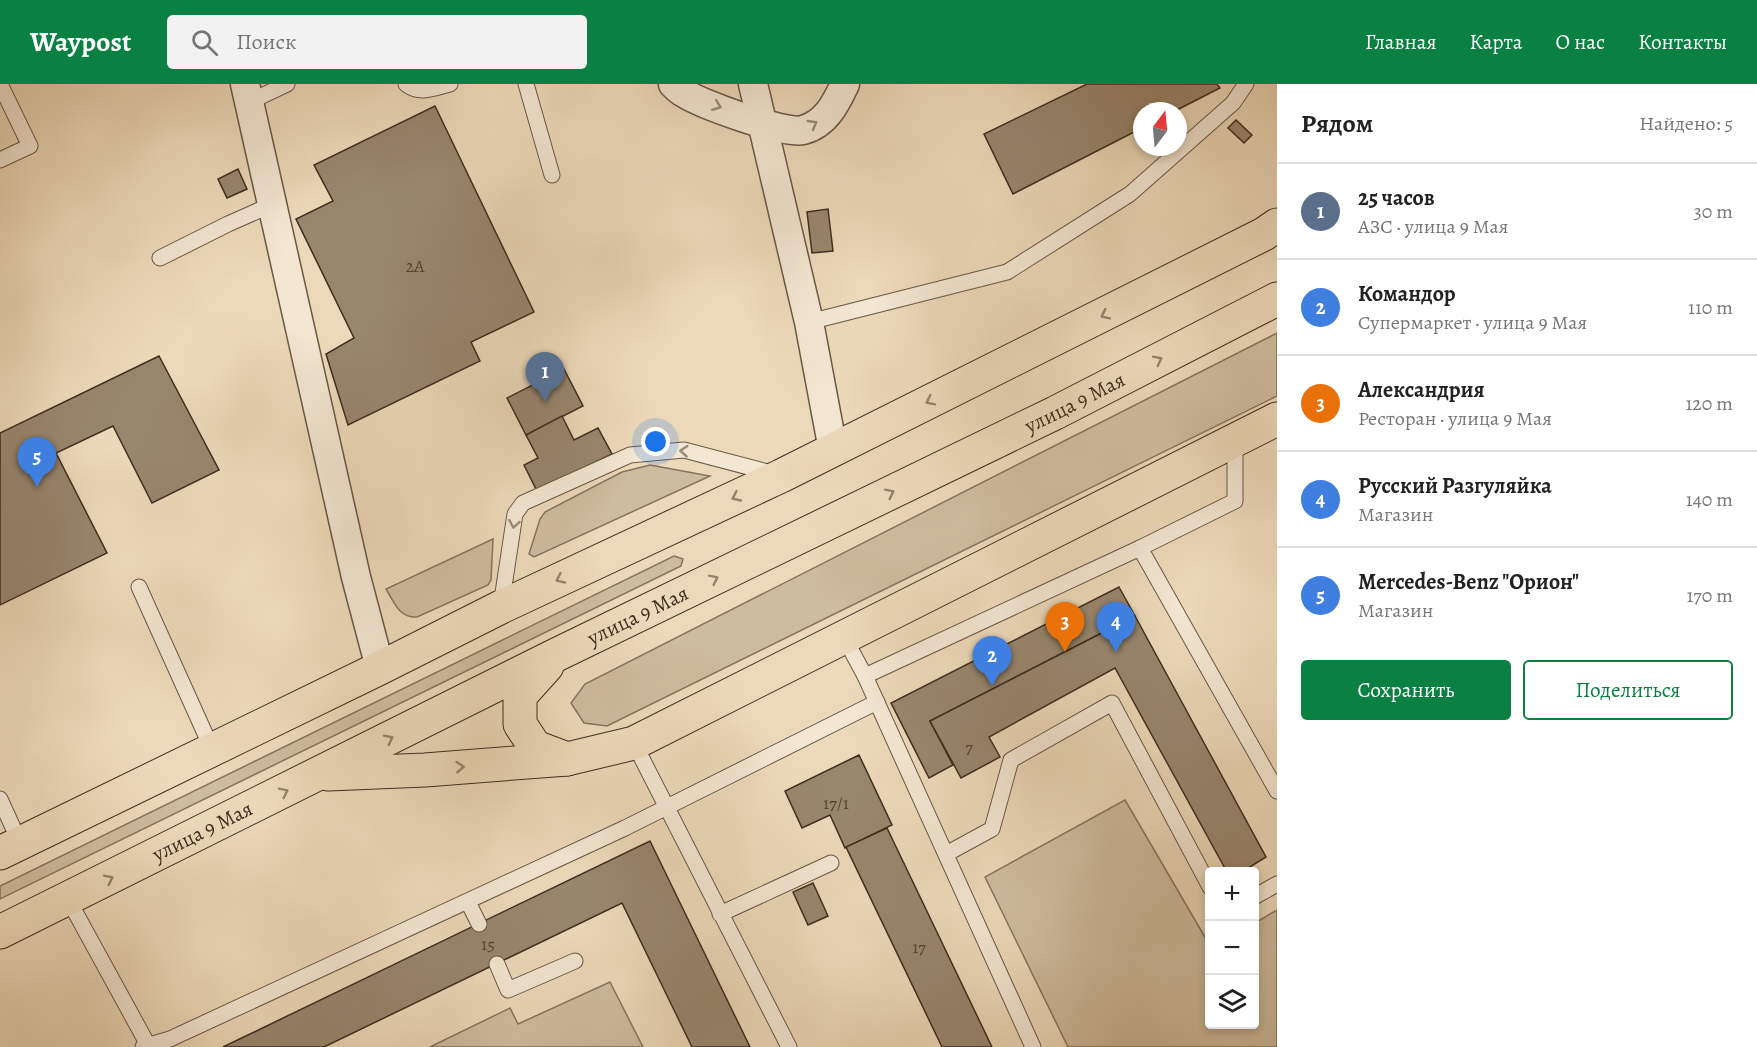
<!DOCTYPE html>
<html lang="ru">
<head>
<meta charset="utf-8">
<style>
  :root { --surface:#fff; --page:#f2f2f2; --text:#222; --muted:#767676; --line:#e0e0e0; --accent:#0b8043 }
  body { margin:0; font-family:Alegreya,serif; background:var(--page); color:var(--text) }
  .controls { position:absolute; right:18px; bottom:18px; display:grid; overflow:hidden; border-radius:6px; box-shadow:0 3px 9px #0003 }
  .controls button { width:54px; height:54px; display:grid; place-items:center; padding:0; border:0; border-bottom:2px solid var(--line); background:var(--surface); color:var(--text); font:30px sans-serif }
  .compass { position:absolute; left:1133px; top:18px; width:54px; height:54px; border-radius:50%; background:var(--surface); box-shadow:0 3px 9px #0003; rotate:16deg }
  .you { position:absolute; left:656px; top:358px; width:21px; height:21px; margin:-15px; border:4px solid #fff; border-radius:50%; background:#1a73e8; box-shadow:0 0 0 9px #1a73e833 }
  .badge { display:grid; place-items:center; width:39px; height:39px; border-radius:50%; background:var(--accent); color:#fff; font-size:20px; font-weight:700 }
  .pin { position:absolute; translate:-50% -50px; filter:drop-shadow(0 2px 3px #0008) }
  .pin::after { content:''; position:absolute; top:32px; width:21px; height:18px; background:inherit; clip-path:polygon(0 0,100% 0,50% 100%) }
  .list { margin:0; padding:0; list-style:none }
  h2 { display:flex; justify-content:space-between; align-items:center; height:78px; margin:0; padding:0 24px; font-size:26px }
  h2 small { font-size:20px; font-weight:400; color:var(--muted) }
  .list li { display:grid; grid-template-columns:39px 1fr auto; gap:18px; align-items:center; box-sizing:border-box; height:96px; padding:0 24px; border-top:2px solid var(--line) }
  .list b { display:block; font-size:22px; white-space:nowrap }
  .list p { margin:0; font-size:20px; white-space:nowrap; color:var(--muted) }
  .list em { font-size:20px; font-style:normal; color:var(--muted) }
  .actions { display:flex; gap:12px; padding:18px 24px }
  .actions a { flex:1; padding:14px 0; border:2px solid var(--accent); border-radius:6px; text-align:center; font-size:21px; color:var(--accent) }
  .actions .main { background:var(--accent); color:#fff }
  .icon { flex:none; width:33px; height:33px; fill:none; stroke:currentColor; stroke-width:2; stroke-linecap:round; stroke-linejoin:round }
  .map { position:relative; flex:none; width:1277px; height:963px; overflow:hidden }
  header { display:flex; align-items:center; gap:36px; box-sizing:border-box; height:84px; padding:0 30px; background:var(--accent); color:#fff }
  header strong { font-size:28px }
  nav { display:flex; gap:33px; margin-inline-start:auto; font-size:21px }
  .search { width:420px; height:54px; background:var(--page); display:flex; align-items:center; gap:15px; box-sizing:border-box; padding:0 21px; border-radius:6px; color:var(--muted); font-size:22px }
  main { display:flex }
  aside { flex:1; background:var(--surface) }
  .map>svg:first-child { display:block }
  .green { fill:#cebc9e; stroke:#86745e; stroke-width:1.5 }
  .building { fill:#98866e; stroke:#3d2d1d; stroke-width:1.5 }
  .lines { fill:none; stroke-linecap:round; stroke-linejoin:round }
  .lane-casing { stroke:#695844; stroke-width:17 }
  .street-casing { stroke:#695844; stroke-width:31 }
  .primary-casing { stroke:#3d2d1d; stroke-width:35 }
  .lane { stroke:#f3e6d2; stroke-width:15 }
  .street { stroke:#f3e6d2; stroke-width:28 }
  .primary { stroke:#ecd9b9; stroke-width:33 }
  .oneway { stroke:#988a78 }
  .oneway2 { stroke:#94836b }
  .labels { text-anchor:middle; stroke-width:6; stroke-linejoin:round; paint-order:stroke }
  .number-label { font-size:18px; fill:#544331 }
  .street-label { font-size:21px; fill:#3d2d1d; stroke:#f3e6d2 }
</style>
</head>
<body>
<header>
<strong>Waypost</strong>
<div class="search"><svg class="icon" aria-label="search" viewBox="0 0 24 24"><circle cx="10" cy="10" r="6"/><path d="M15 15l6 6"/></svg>Поиск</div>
<nav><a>Главная</a><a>Карта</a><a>О нас</a><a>Контакты</a></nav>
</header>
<main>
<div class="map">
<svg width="1277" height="963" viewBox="0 0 1277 963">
  <rect width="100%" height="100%" fill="#ecd9b9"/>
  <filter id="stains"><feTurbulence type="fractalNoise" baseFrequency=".00333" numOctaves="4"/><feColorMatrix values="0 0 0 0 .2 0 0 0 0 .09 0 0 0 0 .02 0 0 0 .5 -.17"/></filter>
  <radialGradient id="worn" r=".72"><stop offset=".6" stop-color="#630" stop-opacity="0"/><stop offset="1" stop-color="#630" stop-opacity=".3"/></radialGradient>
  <g class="green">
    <polygon points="1277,249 1277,312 607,642 584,639 571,619 585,600"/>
    <polygon points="650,381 710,392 534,473 529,470 540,435 545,428 622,388"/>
    <path d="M493,455L491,496L488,501L417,533C399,534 394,518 386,505Z"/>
    <polygon points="674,472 683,475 681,482 0,815 0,802"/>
    <polygon points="1125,716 1209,860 1210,940 1254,940 1255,839 1277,826 1277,963 1068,963 985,793"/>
    <polygon points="610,898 643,963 430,963 510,924 518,940"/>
  </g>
  <g class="building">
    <polygon points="1087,0 1217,0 1220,4 1175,27 1142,27 1142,44 1013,110 984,50"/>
    <polygon points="435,22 534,228 471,258 480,277 348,341 326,270 354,254 296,135 333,117 314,81"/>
    <polygon points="1236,36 1252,51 1244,59 1228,44"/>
    <polygon points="238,85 247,105 227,114 218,95"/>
    <polygon points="828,125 833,167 812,169 807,128"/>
    <polygon points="159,272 219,386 152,419 113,342 56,369 107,469 0,521 0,349"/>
    <polygon points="564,285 583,322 526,351 507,314"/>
    <polygon points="562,332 574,356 598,344 612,370 537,407 524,381 538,374 526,351"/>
    <polygon points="1119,503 1135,532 930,637 953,681 929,694 891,619"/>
    <polygon points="1135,532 1266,773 1242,788 1227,788 1115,584 989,653 1000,673 961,694 930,637"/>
    <polygon points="859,671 892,741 845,764 830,731 802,744 785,707"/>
    <polygon points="887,744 992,963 942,963 846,763"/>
    <polygon points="650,757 750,963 692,963 622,819 324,963 223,963"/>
    <polygon points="813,799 828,832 808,841 793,808"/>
  </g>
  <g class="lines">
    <g class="lane-casing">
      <g id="lane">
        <path d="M406,0C420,11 434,4 450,0"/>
        <polyline points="526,0 552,91"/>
        <polyline points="249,18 287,0"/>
        <polyline points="0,76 30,62 0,0"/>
        <polyline points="160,174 228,140 271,121"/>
        <polyline points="809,238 1007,188 1130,110 1233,19 1246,0"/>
        <polyline points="1235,355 1235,417 1140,464 1277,707"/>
        <polyline points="139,503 212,665"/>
        <polyline points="501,522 515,430 523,419 630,371 684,366 775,390"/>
        <polyline points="844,553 865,592 1033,963"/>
        <polyline points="865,592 1140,464"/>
        <polyline points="634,659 789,963"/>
        <polyline points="0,715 20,759"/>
        <polyline points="946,770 992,745 1011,676 1112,619 1210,803"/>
        <polyline points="1254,813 1277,800"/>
        <polyline points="68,815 148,961"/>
        <polyline points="468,818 479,840"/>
        <polyline points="720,830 831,779"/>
        <polyline points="497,880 508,906 575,877"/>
        <polyline points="143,963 170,955 625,744 877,618"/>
      </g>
    </g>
    <g class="street-casing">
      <g id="street">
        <polyline points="245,0 356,493 380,584"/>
        <path d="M673,0C676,3 680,7 684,9C701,20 785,51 803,46C826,40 836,19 845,0"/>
        <polyline points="753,0 809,238 833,366"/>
      </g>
    </g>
    <g class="primary-casing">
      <g id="primary">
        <polyline points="547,582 520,612 520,640 535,663 567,675"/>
        <polyline points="328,690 425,686 567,675 634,659 1277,335"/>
        <polyline points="0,769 380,584 501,523 781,392 1264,150 1277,141"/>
        <path id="s1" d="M0,848L556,571L1055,329L1277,215"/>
      </g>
    </g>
    <use href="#lane" class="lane"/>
    <use href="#street" class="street"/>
    <use href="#primary" class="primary"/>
  </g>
  <defs><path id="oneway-chevron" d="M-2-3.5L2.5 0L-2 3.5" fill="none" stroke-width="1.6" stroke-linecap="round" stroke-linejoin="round" transform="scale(1.5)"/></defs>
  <g class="oneway">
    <use href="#oneway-chevron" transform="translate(717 22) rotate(22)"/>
    <use href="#oneway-chevron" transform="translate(813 40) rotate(-30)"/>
    <use href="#oneway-chevron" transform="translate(684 367) rotate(-176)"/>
    <use href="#oneway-chevron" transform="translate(514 440) rotate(100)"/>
  </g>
  <g class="oneway2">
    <use href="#oneway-chevron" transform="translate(1105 231) rotate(154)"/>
    <use href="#oneway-chevron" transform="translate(1158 276) rotate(-27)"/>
    <use href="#oneway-chevron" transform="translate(930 317) rotate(154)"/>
    <use href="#oneway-chevron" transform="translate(890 409) rotate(-26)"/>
    <use href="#oneway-chevron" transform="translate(736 413) rotate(155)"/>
    <use href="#oneway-chevron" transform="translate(560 495) rotate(155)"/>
    <use href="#oneway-chevron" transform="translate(714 495) rotate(-26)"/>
    <use href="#oneway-chevron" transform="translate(389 655) rotate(-27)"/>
    <use href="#oneway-chevron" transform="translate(460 683) rotate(-4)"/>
    <use href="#oneway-chevron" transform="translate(284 708) rotate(-26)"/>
    <use href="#oneway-chevron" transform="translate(109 795) rotate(-26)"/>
  </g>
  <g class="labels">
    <g class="number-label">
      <text x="415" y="188">2А</text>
      <text x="969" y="669">7</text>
      <text x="836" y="725">17/1</text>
      <text x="488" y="866">15</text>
      <text x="919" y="869">17</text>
    </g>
    <g class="street-label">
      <text dy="7" stroke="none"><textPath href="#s1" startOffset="1198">улица 9 Мая</textPath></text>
      <text dy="7" stroke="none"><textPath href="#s1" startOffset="712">улица 9 Мая</textPath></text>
      <text dy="7" stroke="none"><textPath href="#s1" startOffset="226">улица 9 Мая</textPath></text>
    </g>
  </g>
  <rect width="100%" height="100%" filter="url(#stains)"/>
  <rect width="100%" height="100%" fill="url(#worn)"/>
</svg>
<div class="controls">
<button>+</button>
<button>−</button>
<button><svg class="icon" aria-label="layers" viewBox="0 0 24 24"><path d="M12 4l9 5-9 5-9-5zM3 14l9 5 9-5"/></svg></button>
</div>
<svg class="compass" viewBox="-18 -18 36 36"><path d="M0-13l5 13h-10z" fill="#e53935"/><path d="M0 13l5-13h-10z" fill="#767676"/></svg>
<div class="you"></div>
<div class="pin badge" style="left:545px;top:318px;background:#5c6f8a">1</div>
<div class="pin badge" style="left:992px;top:602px;background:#3f7fe0">2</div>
<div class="pin badge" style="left:1065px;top:568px;background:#e8710a">3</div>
<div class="pin badge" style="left:1116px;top:568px;background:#3f7fe0">4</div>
<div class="pin badge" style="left:37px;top:403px;background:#3f7fe0">5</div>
</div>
<aside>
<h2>Рядом<small>Найдено: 5</small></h2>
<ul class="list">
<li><span class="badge" style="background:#5c6f8a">1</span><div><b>25 часов</b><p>АЗС · улица 9 Мая</p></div><em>30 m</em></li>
<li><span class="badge" style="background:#3f7fe0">2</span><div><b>Командор</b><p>Супермаркет · улица 9 Мая</p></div><em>110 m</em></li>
<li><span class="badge" style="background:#e8710a">3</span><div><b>Александрия</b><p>Ресторан · улица 9 Мая</p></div><em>120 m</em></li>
<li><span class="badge" style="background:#3f7fe0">4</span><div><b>Русский Разгуляйка</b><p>Магазин</p></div><em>140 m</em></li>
<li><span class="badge" style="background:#3f7fe0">5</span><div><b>Mercedes-Benz &quot;Орион&quot;</b><p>Магазин</p></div><em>170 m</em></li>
</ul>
<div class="actions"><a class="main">Сохранить</a><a>Поделиться</a></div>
</aside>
</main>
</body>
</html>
